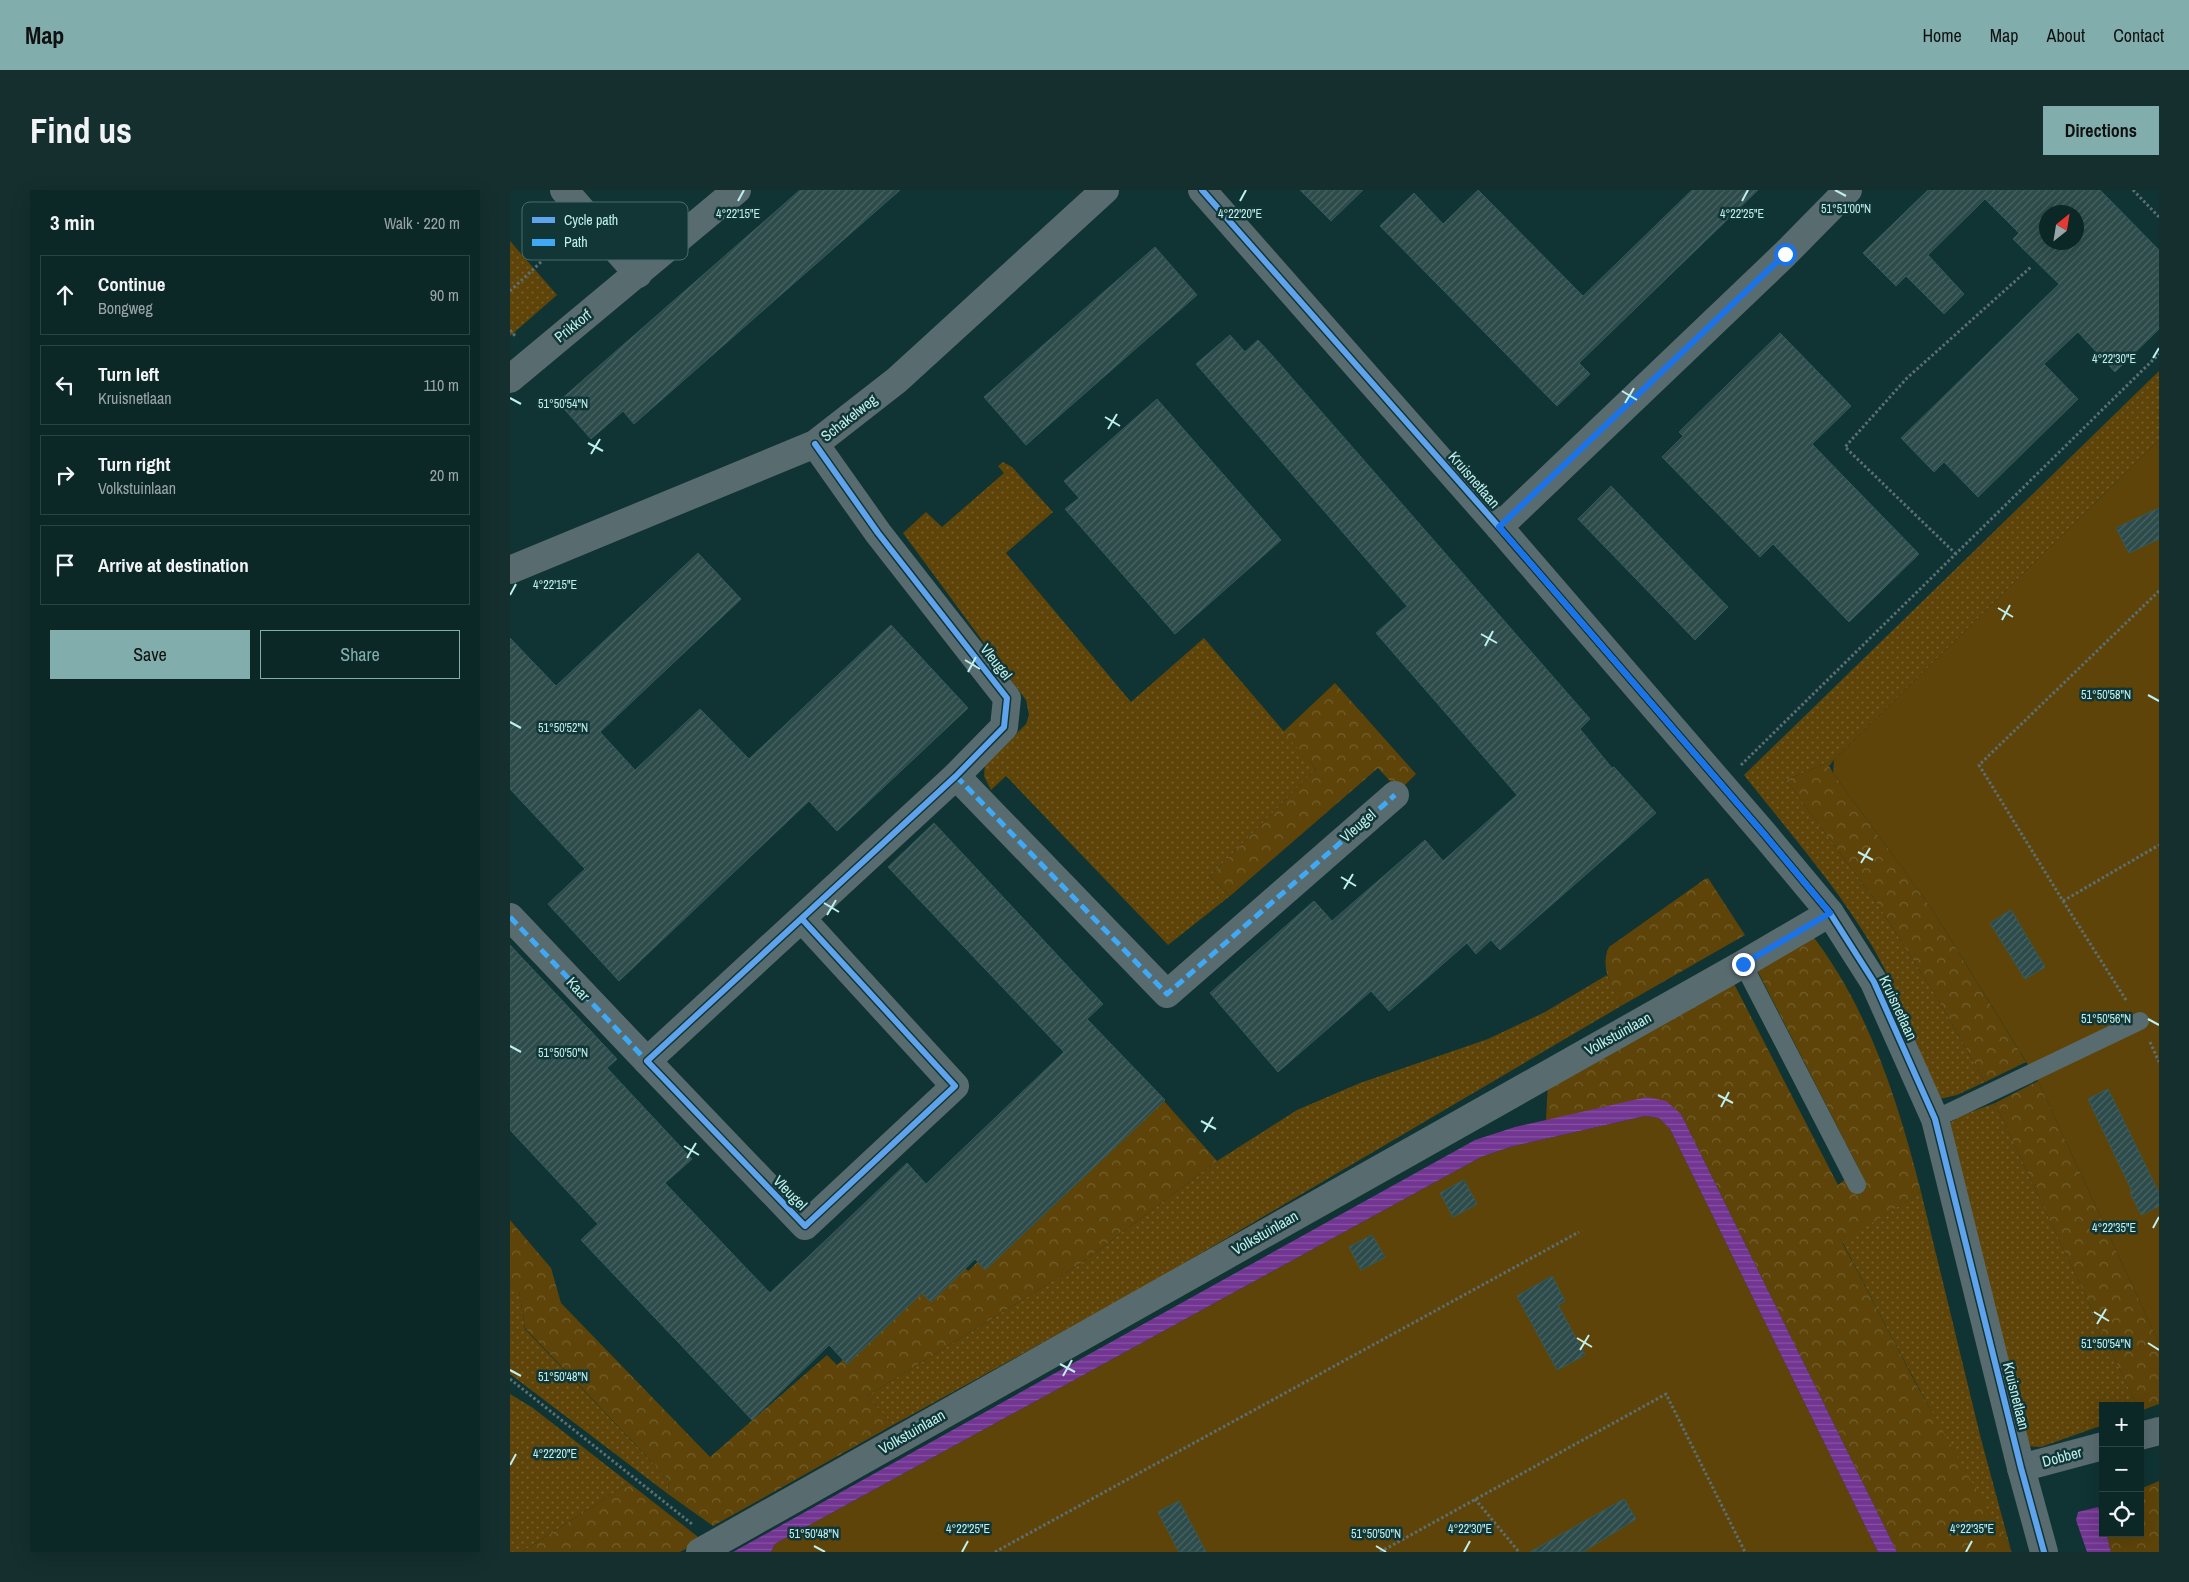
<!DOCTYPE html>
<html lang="en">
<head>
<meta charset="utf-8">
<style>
  :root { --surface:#0b2726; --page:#142f2e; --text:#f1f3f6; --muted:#9aa5a7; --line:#2b4443; --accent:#81aead }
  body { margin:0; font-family:"Archivo Narrow",sans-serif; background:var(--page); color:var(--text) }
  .controls { position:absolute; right:15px; bottom:15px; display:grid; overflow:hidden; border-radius:0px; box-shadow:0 5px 20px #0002 }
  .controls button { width:45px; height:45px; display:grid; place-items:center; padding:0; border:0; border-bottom:1px solid var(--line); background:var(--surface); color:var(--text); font:25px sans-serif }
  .compass { position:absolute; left:1529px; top:15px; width:45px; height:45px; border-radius:50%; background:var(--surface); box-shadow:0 5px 20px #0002; rotate:30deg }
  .stop { position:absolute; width:15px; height:15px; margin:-11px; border:4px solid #1a73e8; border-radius:50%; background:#fff }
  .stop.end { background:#1a73e8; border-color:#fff; box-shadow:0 1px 5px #0008 }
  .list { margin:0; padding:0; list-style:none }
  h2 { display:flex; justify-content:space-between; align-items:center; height:65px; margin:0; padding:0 20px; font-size:21px }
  h2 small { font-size:16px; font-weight:400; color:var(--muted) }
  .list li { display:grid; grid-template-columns:32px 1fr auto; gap:15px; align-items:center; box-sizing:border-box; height:80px; margin:0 10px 10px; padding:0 10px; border:1px solid var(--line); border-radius:0px }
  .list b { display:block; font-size:19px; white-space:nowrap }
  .list p { margin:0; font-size:16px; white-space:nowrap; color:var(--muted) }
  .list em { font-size:16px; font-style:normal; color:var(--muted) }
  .actions { display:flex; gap:10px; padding:15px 20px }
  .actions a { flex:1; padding:11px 0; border:1px solid var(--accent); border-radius:0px; text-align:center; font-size:18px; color:var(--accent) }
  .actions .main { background:var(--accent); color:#111 }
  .icon { flex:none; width:28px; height:28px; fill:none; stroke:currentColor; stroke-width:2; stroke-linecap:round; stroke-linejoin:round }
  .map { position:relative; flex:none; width:1649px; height:1362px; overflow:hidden; border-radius:0px }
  header { display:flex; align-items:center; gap:30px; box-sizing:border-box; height:70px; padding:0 25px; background:var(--accent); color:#111 }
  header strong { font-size:24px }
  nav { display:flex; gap:28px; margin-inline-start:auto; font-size:18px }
  .intro { display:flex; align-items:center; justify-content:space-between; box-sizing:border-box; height:120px; padding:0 30px }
  h1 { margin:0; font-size:35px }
  .button { padding:12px 22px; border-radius:0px; background:var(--accent); color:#111; font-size:18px; font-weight:700 }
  main { display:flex; gap:30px; padding:0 30px }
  aside { flex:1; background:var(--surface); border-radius:0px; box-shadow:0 5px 20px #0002 }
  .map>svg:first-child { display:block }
  .grass { fill:url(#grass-dots) }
  .forest { fill:url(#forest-crowns) }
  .garden { fill:#5e4409 }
  .water { fill:url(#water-rules) }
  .building { fill:url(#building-hatch); stroke:#335a5a; fill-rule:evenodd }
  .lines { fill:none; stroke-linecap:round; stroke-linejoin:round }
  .path { stroke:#5c6f72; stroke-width:3; stroke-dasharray:2.5 2.5; stroke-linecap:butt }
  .lane { stroke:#586b6f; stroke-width:18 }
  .street { stroke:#586b6f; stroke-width:28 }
  .quiet { stroke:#3fa9f5; stroke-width:5; stroke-dasharray:10 5; stroke-linecap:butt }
  .cycleway-casing { stroke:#123535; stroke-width:9 }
  .cycleway { stroke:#60a3ed; stroke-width:6 }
  .route { stroke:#1a73e8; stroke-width:6 }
  .ticks { fill:none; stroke:#bff0ef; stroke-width:2 }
  .labels { text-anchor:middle; stroke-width:5; stroke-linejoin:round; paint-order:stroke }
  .street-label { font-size:15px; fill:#bff0ef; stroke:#123535 }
  .key { fill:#123535; stroke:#466d6d; stroke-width:1 }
  .key-label { font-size:14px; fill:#bff0ef }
  .ticks-label { font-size:12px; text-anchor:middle; fill:#bff0ef; stroke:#123535; stroke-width:5; stroke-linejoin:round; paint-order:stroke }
</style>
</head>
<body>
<header>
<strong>Map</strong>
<nav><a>Home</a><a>Map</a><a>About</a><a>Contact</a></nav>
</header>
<div class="intro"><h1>Find us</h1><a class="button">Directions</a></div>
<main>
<aside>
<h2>3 min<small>Walk · 220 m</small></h2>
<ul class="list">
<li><svg class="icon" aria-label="ahead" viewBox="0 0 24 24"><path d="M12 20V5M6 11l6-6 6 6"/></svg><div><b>Continue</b><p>Bongweg</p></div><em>90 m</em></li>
<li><svg class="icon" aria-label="left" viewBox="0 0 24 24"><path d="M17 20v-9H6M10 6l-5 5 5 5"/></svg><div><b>Turn left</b><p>Kruisnetlaan</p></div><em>110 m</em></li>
<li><svg class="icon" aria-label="right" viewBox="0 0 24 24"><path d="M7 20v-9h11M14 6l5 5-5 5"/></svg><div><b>Turn right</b><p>Volkstuinlaan</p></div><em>20 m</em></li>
<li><svg class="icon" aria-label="arrive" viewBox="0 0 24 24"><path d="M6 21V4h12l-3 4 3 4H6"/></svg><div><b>Arrive at destination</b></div></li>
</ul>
<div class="actions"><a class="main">Save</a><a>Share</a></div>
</aside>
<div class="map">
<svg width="1649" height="1362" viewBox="0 0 1649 1362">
  <defs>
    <pattern id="grass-dots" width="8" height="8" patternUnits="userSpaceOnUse" patternTransform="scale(1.25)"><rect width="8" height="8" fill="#5e4409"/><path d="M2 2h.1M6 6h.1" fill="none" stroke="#735f2d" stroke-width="1.8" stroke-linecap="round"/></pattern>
    <pattern id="forest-crowns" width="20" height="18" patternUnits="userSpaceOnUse" patternTransform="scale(1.25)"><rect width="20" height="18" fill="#5e4409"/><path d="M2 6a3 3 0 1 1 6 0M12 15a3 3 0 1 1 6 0" fill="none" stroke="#735f2d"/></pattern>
    <pattern id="water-rules" width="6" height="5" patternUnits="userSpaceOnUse" patternTransform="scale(1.25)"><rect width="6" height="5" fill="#723591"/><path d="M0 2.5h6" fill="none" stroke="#8453a1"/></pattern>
    <pattern id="building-hatch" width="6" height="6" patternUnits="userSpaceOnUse" patternTransform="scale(1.25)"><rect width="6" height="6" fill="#2d4b4a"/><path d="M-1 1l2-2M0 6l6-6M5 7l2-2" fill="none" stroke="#4a6564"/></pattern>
  </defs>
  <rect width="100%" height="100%" fill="#0f3433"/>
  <g class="grass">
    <polygon points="0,51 47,105 0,146"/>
    <path d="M1649,181V250L1324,570L1276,590L1365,710L1429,811L1475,892L1447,905L1425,910L1423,896C1405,849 1388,800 1362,756C1326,695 1278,641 1234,585Z"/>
    <polygon points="493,272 502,277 543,322 496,363 621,512 694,448 806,579 700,686 720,706 658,755 496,586 481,600 474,586 475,575 516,534 519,525 516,510 393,343 416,322 432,337 494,283 488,276"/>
    <polygon points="1097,785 1111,816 632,1098 383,1235 357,1206 570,1074 707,971 787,920 850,893 978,849 1035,822"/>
    <polygon points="1485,913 1627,1216 1593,1216 1593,1235 1531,1257 1513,1256 1432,938 1450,926"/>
    <path d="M1411,1002L1471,1249L1501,1360C1440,1260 1386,1156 1332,1051Z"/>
    <polygon points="0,1091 9,1100 15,1139 159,1290 158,1304 0,1184"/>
    <polygon points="0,1204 23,1218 119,1293 12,1362 0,1362"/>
  </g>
  <g class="forest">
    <polygon points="825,493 906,584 889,601 868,578 720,706 700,686 806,579 773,542"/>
    <polygon points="1324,570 1319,576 1323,583 1422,719 1516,872 1475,892 1429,811 1365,710 1276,590"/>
    <path d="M1198,688L1235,745L1111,816C1103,798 1089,777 1099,757L1195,689Z"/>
    <path d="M1298,740C1358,815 1388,911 1411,1002L1332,1052L1406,1194L1502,1362H1387L1171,924L1062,925L1036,930L1038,891L1221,788L1328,995L1349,979L1247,780Z"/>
    <polygon points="1528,891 1649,1153 1649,1214 1630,1221 1630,1216 1627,1216 1485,913"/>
    <polygon points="647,903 707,971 570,1074 357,1206 383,1235 203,1336 158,1304 159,1290 15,1138 9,1101 0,1091 0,1030 41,1078 51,1113 200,1267 317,1165 327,1175 446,1068 458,1081"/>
    <polygon points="1649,1291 1649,1362 1601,1362 1596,1343 1630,1343 1630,1299"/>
    <polygon points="119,1293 192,1350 170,1362 12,1362"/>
  </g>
  <g class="garden">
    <polygon points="1649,250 1649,1153 1528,891 1422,719 1323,583 1324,570"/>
    <polygon points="1135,926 1149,928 1160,939 1368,1362 261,1362 265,1354 971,967 1000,957"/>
  </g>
  <g class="water">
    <polygon points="1137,907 1156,911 1171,924 1387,1362 1368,1362 1160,939 1149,928 1135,926 1000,957 971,967 265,1354 261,1362 223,1362 965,950 1005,937"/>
    <polygon points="1588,1317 1593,1332 1593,1343 1596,1343 1601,1362 1577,1362 1566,1330 1568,1322"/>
  </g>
  <g class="building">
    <polygon points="290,0 390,0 124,234 113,221 81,249 48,212"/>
    <polygon points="790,0 853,0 821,31"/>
    <polygon points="968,0 1073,106 1182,0 1248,0 1069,173 1080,184 1047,216 870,36 904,3 933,34"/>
    <path d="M1418,0H1590L1649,60V139L1605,182L1568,142L1534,174L1568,209L1468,307L1434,272L1424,282L1391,248L1549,94L1503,49L1509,43L1475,9L1418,65L1454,104L1434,124L1396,86L1386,96L1353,63ZM1536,22H1566V52H1536Z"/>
    <polygon points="645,57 687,105 516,255 474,207"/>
    <polygon points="1270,143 1341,216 1302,254 1409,364 1339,432 1263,354 1250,367 1152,267 1173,246 1169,242"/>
    <polygon points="720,145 735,162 748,150 761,164 1080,529 1070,539 1102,578 1104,577 1146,623 990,760 981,750 966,764 957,753 879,821 861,801 768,882 700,803 804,711 822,731 915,650 933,671 1007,605 866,443 897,416 686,174"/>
    <polygon points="647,209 771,350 665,444 555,319 569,308 554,291"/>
    <polygon points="1101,296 1218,417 1185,450 1068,329"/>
    <polygon points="1649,318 1649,349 1619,363 1606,338"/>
    <polygon points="188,363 231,409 90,542 125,580 190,519 239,569 381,435 458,518 327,641 299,611 109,791 38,714 75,679 0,599 0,448 46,496"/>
    <polygon points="424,633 593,814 577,829 655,910 475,1080 465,1069 421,1112 412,1103 337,1174 319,1155 242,1230 71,1050 88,1034 0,940 0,755 107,869 97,878 182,969 155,993 260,1103 397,973 416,994 554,862 378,677"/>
    <polygon points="1501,720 1535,777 1515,789 1480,733"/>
    <polygon points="1598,899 1649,1003 1649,1016 1631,1025 1620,1002 1622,1001 1578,909"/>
    <polygon points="954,990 967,1014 943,1027 930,1003"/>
    <polygon points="862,1045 875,1067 851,1080 839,1057"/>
    <polygon points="1042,1086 1055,1111 1048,1115 1075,1165 1047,1180 1007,1106"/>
    <polygon points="1114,1309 1126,1329 1073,1362 1020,1362"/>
    <polygon points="669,1311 696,1362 669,1362 648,1322"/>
  </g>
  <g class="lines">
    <g class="path">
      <polyline points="1623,0 1649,27"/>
      <polyline points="0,101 32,71"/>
      <polyline points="0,140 6,147"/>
      <polyline points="1446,364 1335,257 1397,188 1522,76"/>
      <polyline points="1231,575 1649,164"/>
      <polyline points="1553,711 1649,655"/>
      <polyline points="1616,810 1553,711 1469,575 1649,401"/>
      <polyline points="1640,852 1649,872"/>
      <polyline points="0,1189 182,1334"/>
      <polyline points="965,1309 1009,1362"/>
      <polyline points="485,1362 1069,1042"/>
      <polyline points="870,1362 1156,1204 1235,1362"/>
    </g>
    <g class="lane">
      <polyline points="1233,774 1347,995"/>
      <polyline points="1425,929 1630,831"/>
    </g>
    <g class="street">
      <polyline points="54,0 128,84"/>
      <polyline points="692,0 989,337 1254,644 1320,723 1364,792 1425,929 1511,1278 1534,1362"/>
      <polyline points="0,189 227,0"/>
      <polyline points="989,337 1275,64 1338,0"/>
      <polyline points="0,380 305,254 387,190 595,0"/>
      <polyline points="446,586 657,804 885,605"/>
      <polyline points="0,727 137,871"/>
      <polyline points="292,729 445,896 295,1036 137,871 446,586 494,537 497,508 368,343 305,254"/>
      <polyline points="1630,1246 1649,1241"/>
      <polyline points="1511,1278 1593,1256"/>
      <polyline points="190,1362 1233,774 1320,723"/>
    </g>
    <g class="quiet">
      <polyline points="446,586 657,804 885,605"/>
      <polyline points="0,727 137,871"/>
    </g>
    <g class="cycleway-casing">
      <g id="cycleway">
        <polyline points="692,0 989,337 1254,644 1320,723 1364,792 1425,929 1511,1278 1534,1362"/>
        <polyline points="292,729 445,896 295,1036 137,871 446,586 494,537 497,508 368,343 305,254"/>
      </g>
    </g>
    <use href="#cycleway" class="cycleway"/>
  </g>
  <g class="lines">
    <polyline class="route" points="1233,774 1320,723 1254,644 989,337 1275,64"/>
  </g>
  <path class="ticks" d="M1325,0L1336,6M228,11L234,0M730,11L736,0M1232,11L1238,0M1643,168L1649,158M1112,201L1127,210M0,208L11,214M1115,213L1124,198M595,227L610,236M598,239L607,224M78,253L93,261M81,264L90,249M0,405L6,394M1488,418L1503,427M1492,430L1500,415M971,444L987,453M975,456L983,441M455,470L470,479M458,482L466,467M1638,505L1649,511M0,532L11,538M1348,662L1363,670M1351,673L1360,658M831,687L846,696M834,699L843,684M314,713L329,722M317,725L326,710M1638,829L1649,835M0,856L11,862M1208,905L1223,913M1211,917L1219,902M691,931L706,939M694,942L703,927M174,956L189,965M177,968L186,953M1643,1038L1649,1027M1584,1122L1599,1131M1587,1134L1596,1119M1067,1148L1082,1157M1638,1153L1649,1160M1070,1160L1079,1145M550,1174L565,1182M0,1180L11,1186M553,1186L562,1170M0,1275L6,1264M304,1356L315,1362M866,1356L876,1362M452,1362L458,1351M954,1362L960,1351M1456,1362L1462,1351"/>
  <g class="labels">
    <g class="street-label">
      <text transform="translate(63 136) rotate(-39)" y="5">Prikkorf</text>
      <text transform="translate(339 228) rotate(-38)" y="5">Schakelweg</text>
      <text transform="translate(964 290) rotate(49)" y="5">Kruisnetlaan</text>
      <text transform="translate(486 472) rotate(52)" y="5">Vleugel</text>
      <text transform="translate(848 636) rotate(-41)" y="5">Vleugel</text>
      <text transform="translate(68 799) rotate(47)" y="5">Kaar</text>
      <text transform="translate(1388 818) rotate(65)" y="5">Kruisnetlaan</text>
      <text transform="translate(1108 844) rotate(-29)" y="5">Volkstuinlaan</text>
      <text transform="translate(280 1003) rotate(46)" y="5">Vleugel</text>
      <text transform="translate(755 1043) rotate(-30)" y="5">Volkstuinlaan</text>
      <text transform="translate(1506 1206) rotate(76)" y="5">Kruisnetlaan</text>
      <text transform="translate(402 1242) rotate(-30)" y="5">Volkstuinlaan</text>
      <text transform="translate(1552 1267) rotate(-15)" y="5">Dobber</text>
    </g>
  </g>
  <rect x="12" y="12" width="166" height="58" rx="8" class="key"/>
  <rect x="22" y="27" width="23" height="6" fill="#60a3ed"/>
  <rect x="22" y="49" width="23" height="7" fill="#3fa9f5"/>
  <g class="key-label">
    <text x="54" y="35">Cycle path</text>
    <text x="54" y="57">Path</text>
  </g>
  <g class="ticks-label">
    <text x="1336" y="23">51°51'00"N</text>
    <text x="228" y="28">4°22'15"E</text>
    <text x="730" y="28">4°22'20"E</text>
    <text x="1232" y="28">4°22'25"E</text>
    <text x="1604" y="173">4°22'30"E</text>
    <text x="53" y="218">51°50'54"N</text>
    <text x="45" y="399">4°22'15"E</text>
    <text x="1596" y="509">51°50'58"N</text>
    <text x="53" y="542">51°50'52"N</text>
    <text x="1596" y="833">51°50'56"N</text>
    <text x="53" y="867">51°50'50"N</text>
    <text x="1604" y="1042">4°22'35"E</text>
    <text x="1596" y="1158">51°50'54"N</text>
    <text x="53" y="1191">51°50'48"N</text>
    <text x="45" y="1268">4°22'20"E</text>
    <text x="458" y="1343">4°22'25"E</text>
    <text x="960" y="1343">4°22'30"E</text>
    <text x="1462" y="1343">4°22'35"E</text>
    <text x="304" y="1348">51°50'48"N</text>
    <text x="866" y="1348">51°50'50"N</text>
  </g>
</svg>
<div class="controls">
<button>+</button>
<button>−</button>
<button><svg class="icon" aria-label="locate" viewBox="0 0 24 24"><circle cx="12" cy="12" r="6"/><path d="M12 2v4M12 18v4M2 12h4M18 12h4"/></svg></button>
</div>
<svg class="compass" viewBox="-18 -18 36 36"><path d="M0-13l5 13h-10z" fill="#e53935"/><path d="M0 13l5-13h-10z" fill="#9aa5a7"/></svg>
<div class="stop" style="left:1275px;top:64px"></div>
<div class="stop end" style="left:1233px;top:774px"></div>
</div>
</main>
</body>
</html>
